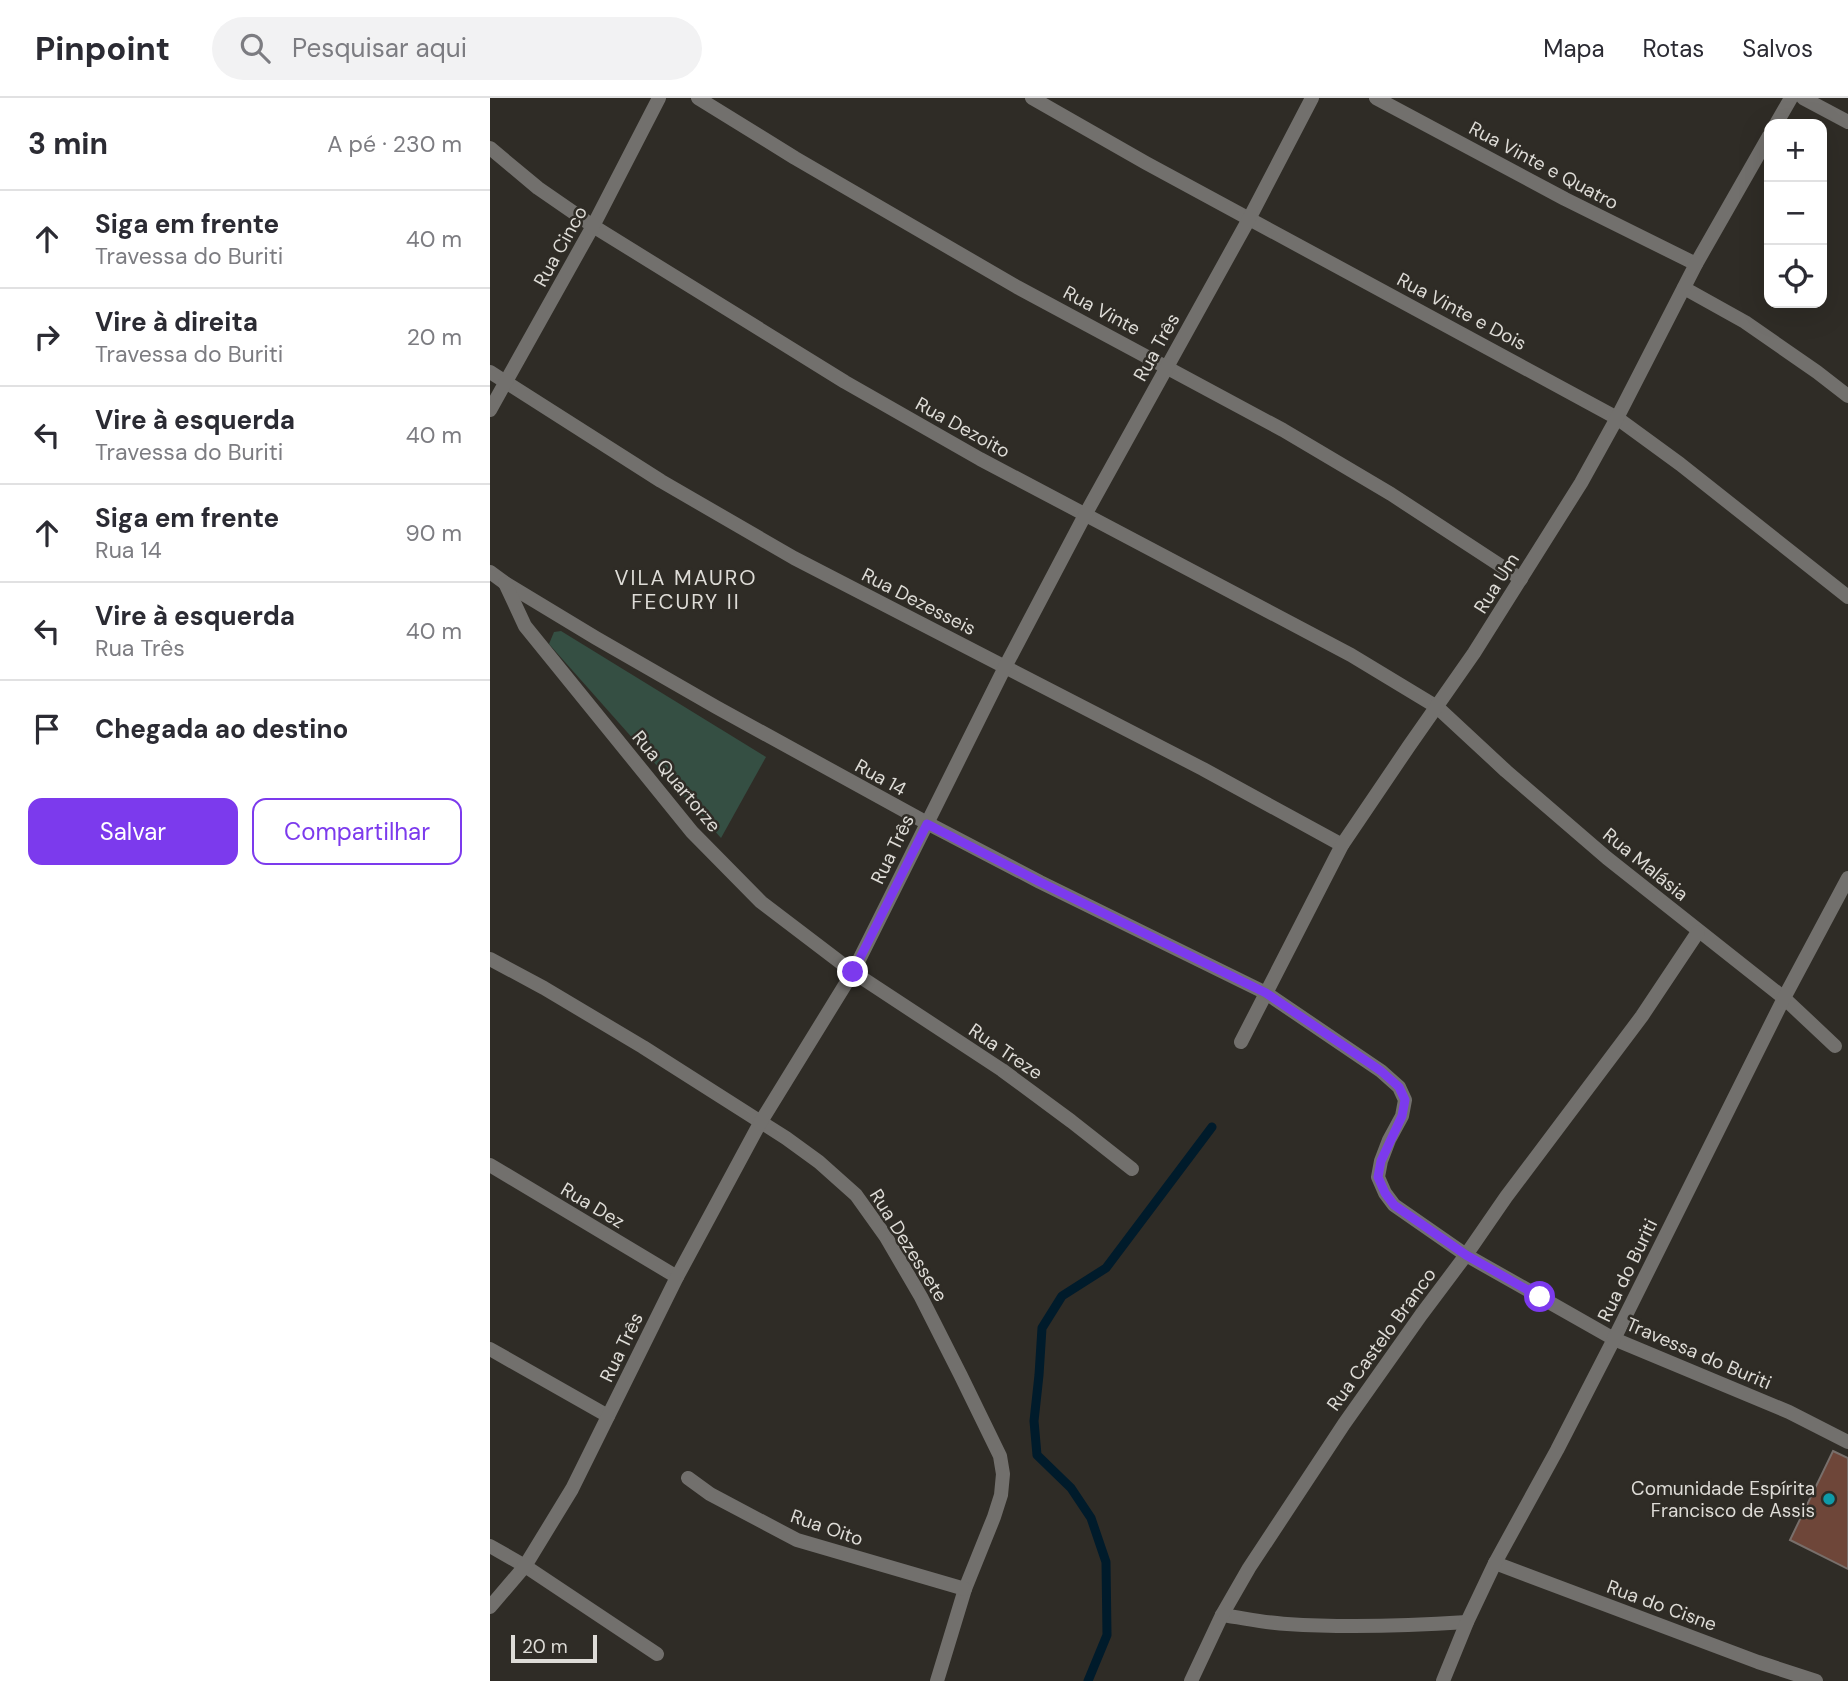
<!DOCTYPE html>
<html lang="pt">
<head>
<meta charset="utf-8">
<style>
  :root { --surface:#fff; --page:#f2f2f3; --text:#2b2b33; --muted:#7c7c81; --line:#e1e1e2; --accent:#7c3aed }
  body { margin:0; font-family:"DM Sans",sans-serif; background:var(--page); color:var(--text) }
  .controls { position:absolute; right:21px; top:21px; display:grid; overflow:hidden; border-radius:14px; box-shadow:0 7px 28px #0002 }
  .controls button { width:63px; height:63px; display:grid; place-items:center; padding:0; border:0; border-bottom:2px solid var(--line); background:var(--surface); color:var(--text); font:35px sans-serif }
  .scale { position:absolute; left:21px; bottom:18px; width:86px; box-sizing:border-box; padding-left:7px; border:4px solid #dedcd7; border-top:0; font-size:19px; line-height:24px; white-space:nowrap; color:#dedcd7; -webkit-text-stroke:5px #2f2c26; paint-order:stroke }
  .stop { position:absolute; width:21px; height:21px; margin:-16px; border:5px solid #7c3aed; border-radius:50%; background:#fff }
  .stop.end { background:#7c3aed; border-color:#fff; box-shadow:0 2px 7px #0008 }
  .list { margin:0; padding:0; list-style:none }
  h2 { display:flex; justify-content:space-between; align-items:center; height:91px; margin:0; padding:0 28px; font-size:30px }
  h2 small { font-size:23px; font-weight:400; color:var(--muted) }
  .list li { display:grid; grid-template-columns:46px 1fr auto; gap:21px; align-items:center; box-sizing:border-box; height:98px; padding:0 28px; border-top:2px solid var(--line) }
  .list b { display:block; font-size:26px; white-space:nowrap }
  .list p { margin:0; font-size:23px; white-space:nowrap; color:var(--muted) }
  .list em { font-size:23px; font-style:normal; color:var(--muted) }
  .actions { display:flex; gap:14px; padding:21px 28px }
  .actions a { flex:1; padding:16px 0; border:2px solid var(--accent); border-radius:14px; text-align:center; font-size:24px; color:var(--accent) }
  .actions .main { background:var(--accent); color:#fff }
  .icon { flex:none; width:38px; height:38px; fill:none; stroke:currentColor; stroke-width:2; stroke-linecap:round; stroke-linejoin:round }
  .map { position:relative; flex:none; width:1358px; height:1583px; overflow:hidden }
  header { display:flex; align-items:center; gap:42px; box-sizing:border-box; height:98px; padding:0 35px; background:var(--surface); border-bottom:2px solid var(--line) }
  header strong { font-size:33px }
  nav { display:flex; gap:38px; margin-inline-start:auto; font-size:24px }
  .search { width:490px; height:63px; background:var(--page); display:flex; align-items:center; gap:18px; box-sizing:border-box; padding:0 24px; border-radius:38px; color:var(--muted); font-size:26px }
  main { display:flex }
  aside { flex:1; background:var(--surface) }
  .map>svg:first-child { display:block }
  .green { fill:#354f43 }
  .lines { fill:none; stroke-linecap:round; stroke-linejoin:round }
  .stream { stroke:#001b2b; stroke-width:9 }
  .building { fill:#6e4639; stroke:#786f6b; stroke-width:2 }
  .minor { stroke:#72706d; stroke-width:14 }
  .route { stroke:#7c3aed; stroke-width:9 }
  .culture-dot { fill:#0f9aa8; stroke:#2f2c26; stroke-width:2.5 }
  .labels { text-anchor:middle; stroke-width:5; stroke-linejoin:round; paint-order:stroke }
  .street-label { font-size:19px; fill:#dedcd7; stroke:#2f2c26 }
  .poi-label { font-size:19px; fill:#dedcd7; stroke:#2f2c26; text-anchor:end }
  .neighbourhood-label { font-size:21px; letter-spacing:2px; fill:#dedcd7; stroke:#2f2c26 }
</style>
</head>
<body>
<header>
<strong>Pinpoint</strong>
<div class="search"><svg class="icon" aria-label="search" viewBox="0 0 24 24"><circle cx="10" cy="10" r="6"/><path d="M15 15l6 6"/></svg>Pesquisar aqui</div>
<nav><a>Mapa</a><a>Rotas</a><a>Salvos</a></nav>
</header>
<main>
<aside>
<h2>3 min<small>A pé · 230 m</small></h2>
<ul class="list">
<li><svg class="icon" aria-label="ahead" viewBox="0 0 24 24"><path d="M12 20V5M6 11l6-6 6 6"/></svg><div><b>Siga em frente</b><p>Travessa do Buriti</p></div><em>40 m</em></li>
<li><svg class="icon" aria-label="right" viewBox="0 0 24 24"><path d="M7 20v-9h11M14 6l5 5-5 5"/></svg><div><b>Vire à direita</b><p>Travessa do Buriti</p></div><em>20 m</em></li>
<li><svg class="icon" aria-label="left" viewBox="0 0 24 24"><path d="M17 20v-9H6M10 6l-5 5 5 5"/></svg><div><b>Vire à esquerda</b><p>Travessa do Buriti</p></div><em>40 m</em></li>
<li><svg class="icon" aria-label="ahead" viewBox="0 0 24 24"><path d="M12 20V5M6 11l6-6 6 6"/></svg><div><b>Siga em frente</b><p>Rua 14</p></div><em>90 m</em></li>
<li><svg class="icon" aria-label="left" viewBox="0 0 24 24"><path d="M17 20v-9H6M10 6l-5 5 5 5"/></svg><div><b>Vire à esquerda</b><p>Rua Três</p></div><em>40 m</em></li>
<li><svg class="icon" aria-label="arrive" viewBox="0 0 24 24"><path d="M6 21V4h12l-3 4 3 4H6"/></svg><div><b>Chegada ao destino</b></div></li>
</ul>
<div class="actions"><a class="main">Salvar</a><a>Compartilhar</a></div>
</aside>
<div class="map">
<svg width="1358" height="1583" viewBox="0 0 1358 1583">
  <rect width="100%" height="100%" fill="#2f2c26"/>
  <polygon class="green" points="71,533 276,659 231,740 59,546 64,534"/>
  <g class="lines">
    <polyline class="stream" points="598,1583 617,1537 616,1464 601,1420 581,1390 547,1357 544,1323 549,1277 552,1230 572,1198 616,1170 722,1029"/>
  </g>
  <polygon class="building" points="1343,1353 1358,1360 1358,1471 1300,1442"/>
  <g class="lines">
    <g class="minor">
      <polyline points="208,0 305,60 527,189 793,332 901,396 1031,481"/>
      <polyline points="542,0 656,65 1127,320 1190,366 1358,499"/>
      <polyline points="886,0 1075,101 1206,166"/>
      <polyline points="1313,0 1358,24"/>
      <polyline points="1286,26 1301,0"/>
      <polyline points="0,50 48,90 103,128 355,284 490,361 861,557 947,609 1016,673 1117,760 1294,900 1345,948"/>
      <polyline points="1194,190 1255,224 1327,274 1358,298"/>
      <polyline points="0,274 171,383 304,460 713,671 852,747"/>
      <polyline points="0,312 103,128 169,0"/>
      <polyline points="0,474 15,485 106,540 226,609 437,725 550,784 776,895 891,973 909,989 915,1002 912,1018 899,1042 891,1063 888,1079 895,1095 904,1107 976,1157 1124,1241 1299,1314 1358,1344"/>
      <polyline points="15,485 35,528 202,734 271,804 363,874 512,972 581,1023 642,1071"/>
      <polyline points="0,861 54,890 153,949 296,1040 329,1064 366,1097 396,1139 431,1199 471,1278 510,1358 513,1376 511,1397 504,1419 475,1491 447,1583"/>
      <polyline points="751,944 852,747 919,648 984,555 1091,385 1127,320 1206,166 1279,38"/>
      <polyline points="0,1067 187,1179"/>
      <polyline points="0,1251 118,1318"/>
      <polyline points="198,1380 220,1396 307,1442 475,1491"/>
      <polyline points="0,1448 35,1468 167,1556"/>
      <polyline points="1005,1465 1268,1564 1326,1583"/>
      <polyline points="0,1509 35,1468 82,1391 187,1179 270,1025 363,874 515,569 595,417 759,121 822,0"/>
      <path d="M732,1517C754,1520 776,1525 797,1526C857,1530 917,1528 977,1524"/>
      <polyline points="701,1583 732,1517 759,1470 854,1326 931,1217 976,1157 1016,1099 1152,918 1208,834"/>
      <polyline points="953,1583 977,1524 1005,1465 1067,1352 1124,1241 1294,900 1358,780"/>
    </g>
  </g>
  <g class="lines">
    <polyline class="route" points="363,874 437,726 550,784 776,895 891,973 909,989 915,1002 912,1018 891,1063 888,1079 895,1095 904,1107 976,1157 1050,1199"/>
  </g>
  <circle class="culture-dot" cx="1339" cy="1401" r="7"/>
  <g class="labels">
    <g class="street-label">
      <text transform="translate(1054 67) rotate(28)" y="7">Rua Vinte e Quatro</text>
      <text transform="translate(70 148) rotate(-61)" y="7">Rua Cinco</text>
      <text transform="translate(612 212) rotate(28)" y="7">Rua Vinte</text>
      <text transform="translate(972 213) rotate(28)" y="7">Rua Vinte e Dois</text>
      <text transform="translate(666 249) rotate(-61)" y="7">Rua Três</text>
      <text transform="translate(473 329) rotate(29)" y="7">Rua Dezoito</text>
      <text transform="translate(1006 485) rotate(-58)" y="7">Rua Um</text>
      <text transform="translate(429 503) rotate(27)" y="7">Rua Dezesseis</text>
      <text transform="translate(391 679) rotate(29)" y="7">Rua 14</text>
      <text transform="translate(187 683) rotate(50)" y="7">Rua Quartorze</text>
      <text transform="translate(402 751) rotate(-64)" y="7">Rua Três</text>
      <text transform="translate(1156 766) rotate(39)" y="7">Rua Malásia</text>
      <text transform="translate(516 953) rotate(34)" y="7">Rua Treze</text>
      <text transform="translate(103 1107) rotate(31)" y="7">Rua Dez</text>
      <text transform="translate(419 1147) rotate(58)" y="7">Rua Dezessete</text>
      <text transform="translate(1137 1172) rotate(-64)" y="7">Rua do Buriti</text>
      <text transform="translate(891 1241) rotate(-54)" y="7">Rua Castelo Branco</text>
      <text transform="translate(131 1249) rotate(-64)" y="7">Rua Três</text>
      <text transform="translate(1209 1255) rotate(23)" y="7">Travessa do Buriti</text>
      <text transform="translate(337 1429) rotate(19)" y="7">Rua Oito</text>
      <text transform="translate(1172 1507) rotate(20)" y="7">Rua do Cisne</text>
    </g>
    <g class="poi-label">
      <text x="1325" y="1397">Comunidade Espírita<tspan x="1325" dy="22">Francisco de Assis</tspan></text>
    </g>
    <g class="neighbourhood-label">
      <text x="196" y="487">VILA MAURO<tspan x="196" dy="24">FECURY II</tspan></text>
    </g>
  </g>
</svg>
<div class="controls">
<button>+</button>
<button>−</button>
<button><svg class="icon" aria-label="locate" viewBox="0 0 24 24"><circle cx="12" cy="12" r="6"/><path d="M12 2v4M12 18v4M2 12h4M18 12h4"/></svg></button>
</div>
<div class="scale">20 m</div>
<div class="stop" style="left:1050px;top:1199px"></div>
<div class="stop end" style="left:363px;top:874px"></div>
</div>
</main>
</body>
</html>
